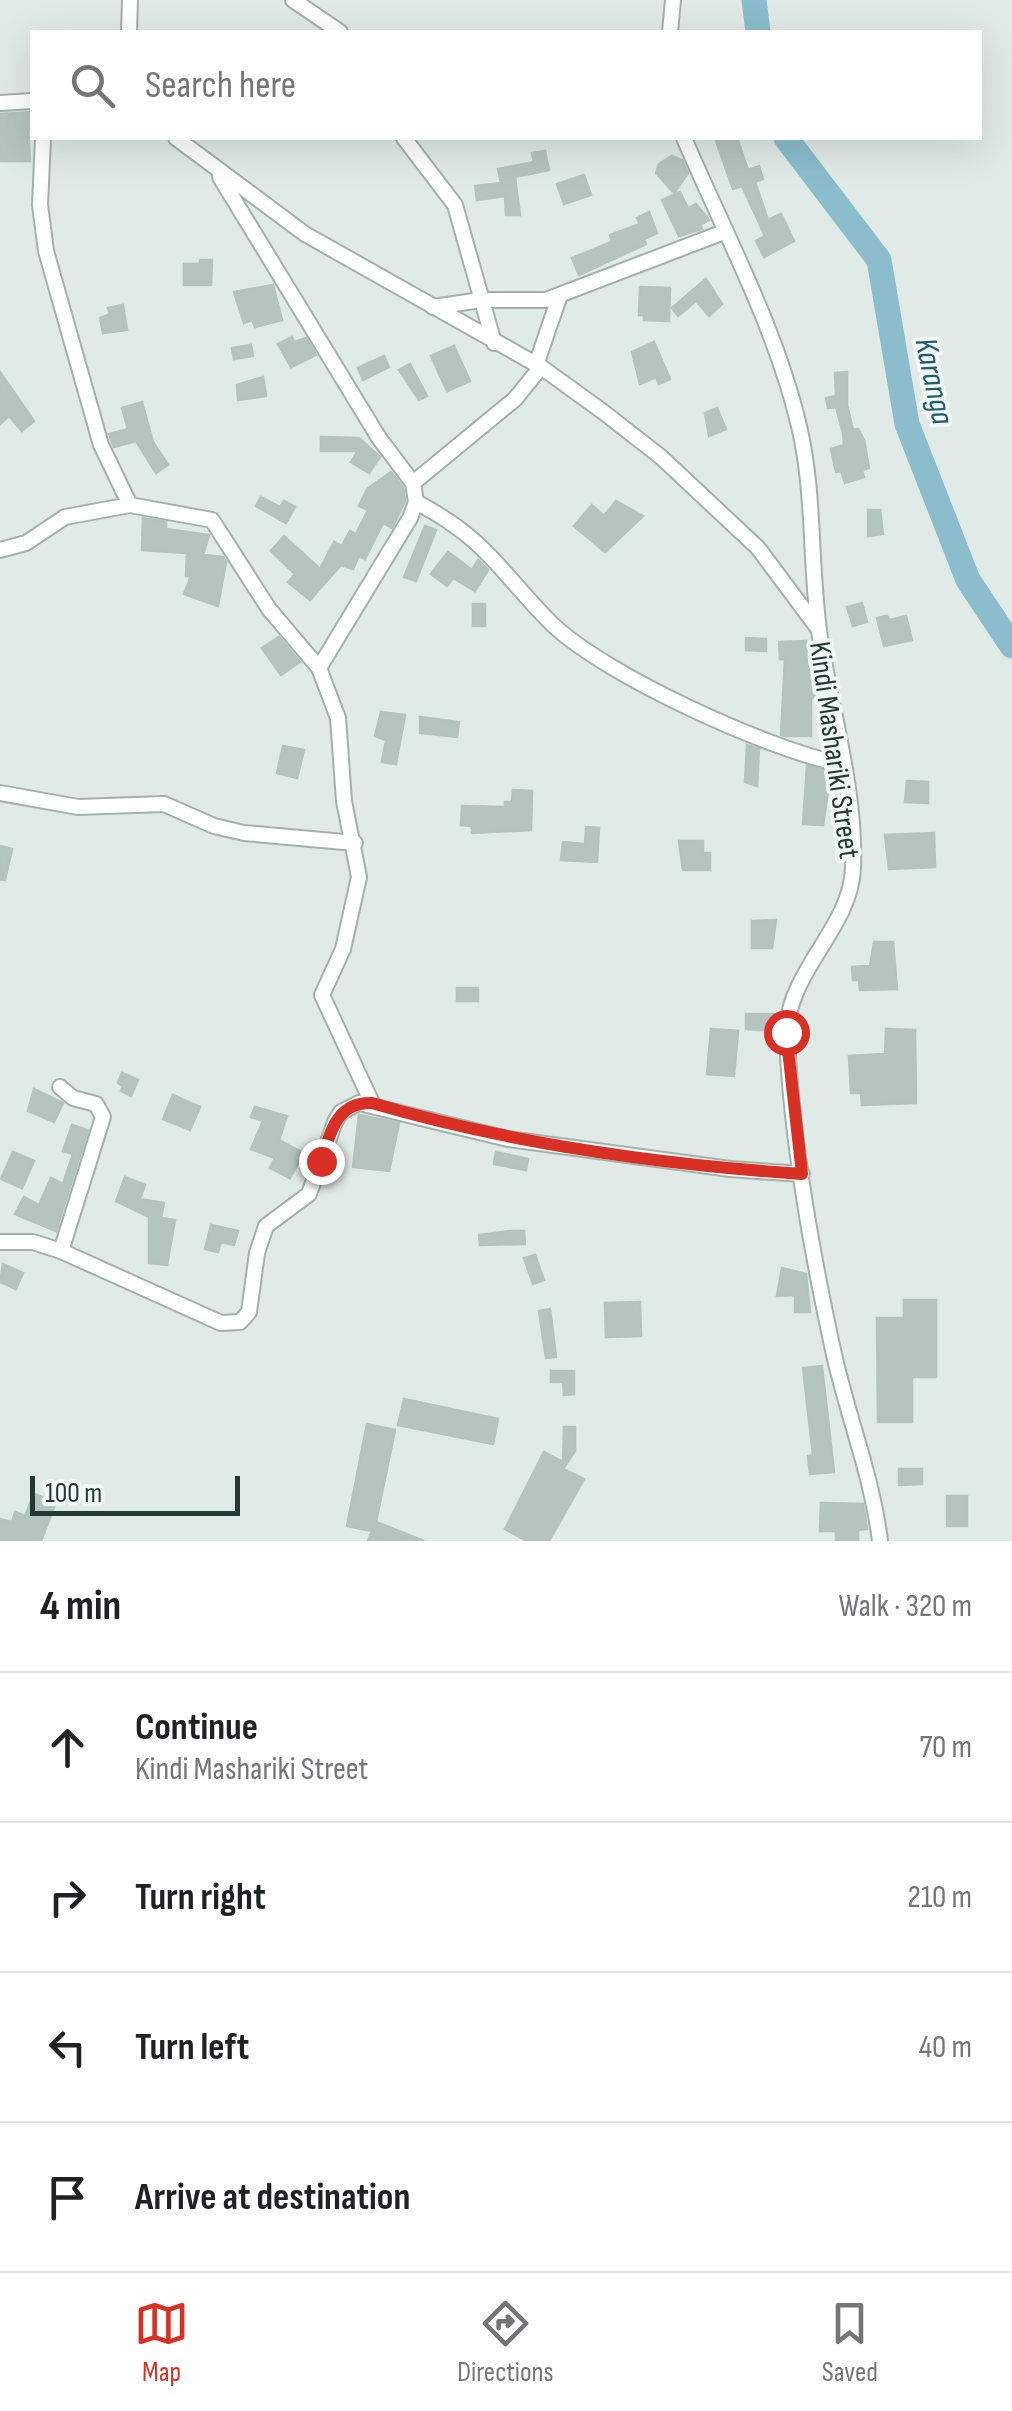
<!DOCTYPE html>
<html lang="en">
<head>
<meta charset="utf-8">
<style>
  :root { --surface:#fff; --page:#f2f2f2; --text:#202124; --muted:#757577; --line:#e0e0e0; --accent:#d93025 }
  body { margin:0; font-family:"Sofia Sans Condensed",sans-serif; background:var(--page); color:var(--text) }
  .scale { position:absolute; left:30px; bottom:25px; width:210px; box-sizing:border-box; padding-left:10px; border:5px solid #223934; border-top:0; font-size:28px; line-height:35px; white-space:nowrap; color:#223934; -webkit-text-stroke:8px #f0f7f4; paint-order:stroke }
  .stop { position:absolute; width:30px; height:30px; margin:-22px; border:8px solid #d93025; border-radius:50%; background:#fff }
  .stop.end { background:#d93025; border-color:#fff; box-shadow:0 2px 10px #0008 }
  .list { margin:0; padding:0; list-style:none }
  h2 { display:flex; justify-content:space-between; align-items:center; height:130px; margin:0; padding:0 40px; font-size:42px }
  h2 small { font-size:32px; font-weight:400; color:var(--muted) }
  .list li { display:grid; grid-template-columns:65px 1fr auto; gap:30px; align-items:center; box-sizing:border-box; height:150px; padding:0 40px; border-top:2px solid var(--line) }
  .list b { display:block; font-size:38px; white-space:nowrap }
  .list p { margin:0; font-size:32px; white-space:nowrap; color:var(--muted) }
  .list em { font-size:32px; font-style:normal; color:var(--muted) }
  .icon { flex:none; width:55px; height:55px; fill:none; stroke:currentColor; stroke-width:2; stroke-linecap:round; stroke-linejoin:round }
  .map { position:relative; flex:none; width:1012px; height:1541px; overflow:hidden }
  .search { position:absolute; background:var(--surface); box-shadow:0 10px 40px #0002; left:30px; right:30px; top:30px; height:110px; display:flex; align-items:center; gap:25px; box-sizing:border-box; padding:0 35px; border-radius:0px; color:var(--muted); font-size:38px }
  .sheet { height:730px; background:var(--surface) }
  nav { display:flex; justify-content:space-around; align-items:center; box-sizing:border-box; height:140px; border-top:2px solid var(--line); background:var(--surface); font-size:28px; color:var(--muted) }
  nav a { display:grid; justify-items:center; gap:5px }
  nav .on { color:var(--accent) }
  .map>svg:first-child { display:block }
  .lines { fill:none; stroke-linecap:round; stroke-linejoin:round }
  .river { stroke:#8bbdcc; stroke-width:25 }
  .building { fill:#b5c4bf; stroke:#b3c3bd; stroke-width:2.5 }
  .street-casing { stroke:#a3b1ad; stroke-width:18 }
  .street { stroke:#fff; stroke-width:14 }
  .route { stroke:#d93025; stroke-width:12 }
  .labels { text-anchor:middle; stroke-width:8; stroke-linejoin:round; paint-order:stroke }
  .street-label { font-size:30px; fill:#223934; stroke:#f0f7f4 }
  .water-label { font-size:32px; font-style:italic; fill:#205c70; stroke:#f0f7f4 }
</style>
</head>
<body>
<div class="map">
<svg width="1012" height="1541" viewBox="0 0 1012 1541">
  <rect width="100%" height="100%" fill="#e0eae6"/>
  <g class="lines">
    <g class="river">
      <polyline points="754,0 758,32"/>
      <polyline points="786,138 879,260 907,424 968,580 1012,646"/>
    </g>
  </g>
  <g class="building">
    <polygon points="32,112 32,129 28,129 30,161 0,161 0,114"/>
    <polygon points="715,138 737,138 748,170 759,166 763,179 755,182 768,220 781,214 794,241 764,257 756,241 765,236 742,186 733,189"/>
    <polygon points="545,151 549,170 515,177 520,215 506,215 505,196 477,200 475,186 501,183 498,169 534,162 532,153"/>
    <polygon points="672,156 682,160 688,173 674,193 656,173 659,164"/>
    <polygon points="584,175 591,195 564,204 557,184"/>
    <polygon points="680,192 688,208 696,204 709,220 700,225 702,229 679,236 662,200"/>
    <polygon points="649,212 657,233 644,239 646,244 579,275 572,258 612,242 610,235 640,224 637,218"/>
    <polygon points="200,260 212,260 211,285 184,285 184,264 200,264"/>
    <polygon points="706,279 722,304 709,316 696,301 678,316 672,308"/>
    <polygon points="273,285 282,320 255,327 252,320 244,323 234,292"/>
    <polygon points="640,287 670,288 669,321 644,320 644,315 639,315"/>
    <polygon points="123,305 127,330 103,333 100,318 110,314 108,308"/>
    <polygon points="292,337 294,342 306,338 316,355 291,367 278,344"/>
    <polygon points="654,342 670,379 659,384 656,377 640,384 632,352"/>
    <polygon points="251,345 253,356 234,359 232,348"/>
    <polygon points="454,346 470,381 447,391 431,356"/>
    <polygon points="384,356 389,367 363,380 358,368"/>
    <polygon points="410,364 427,396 419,400 399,370"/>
    <polygon points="0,372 34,421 22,431 9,416 0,424"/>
    <polygon points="847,372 847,405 853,430 858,429 864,440 869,468 862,470 864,477 845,483 841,471 836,472 831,449 844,445 843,433 836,407 828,408 826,398 836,396 835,373"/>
    <polygon points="263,377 266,396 238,400 237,385"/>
    <polygon points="142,402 153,442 168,465 156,473 136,441 114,447 109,434 128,429 122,408"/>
    <polygon points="717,408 726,429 709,436 705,413"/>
    <polygon points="321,437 359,438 380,457 369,473 351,462 358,451 321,451"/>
    <polygon points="391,472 403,487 405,501 392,528 383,523 365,559 359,556 353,569 341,565 310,600 288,582 295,574 271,551 284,536 320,569 334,542 342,546 350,531 356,534 368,510 359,506 367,489"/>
    <polygon points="261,497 280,507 284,501 295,507 286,523 256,506"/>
    <polygon points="616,501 643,516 605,552 574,526 592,505 604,516"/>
    <polygon points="868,510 880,510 883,534 868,536"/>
    <polygon points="143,518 166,522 166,529 209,535 203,555 223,557 226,562 218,606 184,594 191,576 186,576 187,553 142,550"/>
    <polygon points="425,526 436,530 416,581 404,577"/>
    <polygon points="448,552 472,570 478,560 488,570 475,591 453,578 447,586 431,574"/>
    <polygon points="862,603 867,622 853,626 847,607"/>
    <rect x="473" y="604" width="12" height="22"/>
    <polygon points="887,616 890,620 906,616 912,640 884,646 877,618"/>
    <polygon points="279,637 300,662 281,675 262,648"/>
    <polygon points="746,638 766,639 766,651 746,650"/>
    <polygon points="806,641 807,666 814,666 820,698 811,698 811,736 786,736 781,735 785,659 780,659 779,642"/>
    <polygon points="381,712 405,715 396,764 382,762 386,740 375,736"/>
    <polygon points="420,717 459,722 457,737 420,733"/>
    <polygon points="747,745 759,749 757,786 745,782"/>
    <polygon points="283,746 304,750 297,778 277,773"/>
    <polygon points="807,766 831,772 823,825 803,824"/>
    <polygon points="907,781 928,782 928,803 905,802"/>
    <polygon points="513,790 532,791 531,830 472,833 472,826 461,825 462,806 505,807 505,802 512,802"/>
    <polygon points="586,827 599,828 597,862 561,860 563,842 585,844"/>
    <polygon points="934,833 935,867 889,869 885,835"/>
    <polygon points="679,841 703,841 703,853 710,853 710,870 683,870"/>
    <polygon points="0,846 12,849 5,880 0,879"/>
    <polygon points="776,920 772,948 752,948 752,921"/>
    <polygon points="874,942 893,942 897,989 860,990 859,980 853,980 852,967 870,966"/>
    <rect x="457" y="988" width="21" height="13"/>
    <polygon points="746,1014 778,1014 777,1031 746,1029"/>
    <polygon points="711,1029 738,1031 734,1076 707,1074"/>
    <polygon points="886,1029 915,1030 916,1103 862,1105 861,1093 851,1093 849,1056 885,1054"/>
    <polygon points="122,1073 138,1080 131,1096 121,1091 123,1086 118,1083"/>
    <polygon points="34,1089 63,1103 54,1122 28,1111"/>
    <polygon points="173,1095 200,1107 190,1130 163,1119"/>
    <polygon points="255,1107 287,1116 279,1140 300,1151 301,1158 290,1178 270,1168 275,1158 251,1149 263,1121 251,1117"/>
    <polygon points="359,1115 399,1123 389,1171 353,1167"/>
    <polygon points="72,1125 88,1130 56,1231 15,1214 24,1197 39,1205 51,1178 63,1184 73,1154 63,1151"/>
    <polygon points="13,1152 34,1161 22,1188 1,1179"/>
    <polygon points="496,1152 528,1159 526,1170 494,1164"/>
    <polygon points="125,1177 145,1185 140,1199 164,1203 161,1218 175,1220 167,1265 149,1263 149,1217 116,1201"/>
    <polygon points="211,1225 238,1231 234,1245 221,1242 218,1252 205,1249"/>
    <polygon points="511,1231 524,1231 525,1244 480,1245 479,1235"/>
    <polygon points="535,1255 544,1280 533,1284 524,1258"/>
    <polygon points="3,1264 23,1273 16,1289 0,1282"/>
    <polygon points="782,1268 806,1274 810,1312 795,1312 795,1295 777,1296"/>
    <polygon points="904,1300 936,1300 936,1377 912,1377 912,1422 878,1422 877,1318 904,1318"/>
    <polygon points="640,1302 641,1336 606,1337 605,1303"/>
    <polygon points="550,1309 556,1357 546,1358 539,1311"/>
    <polygon points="822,1366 834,1472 810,1474 808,1456 813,1455 803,1368"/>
    <polygon points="551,1371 574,1371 574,1394 564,1395 563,1382 551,1382"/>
    <polygon points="404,1399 498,1419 493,1444 398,1425"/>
    <polygon points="367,1424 395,1430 376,1522 424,1541 368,1541 372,1531 347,1526"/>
    <polygon points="564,1427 575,1427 575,1451 563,1469 584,1479 549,1541 527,1541 505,1529 544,1452 563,1462"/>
    <polygon points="899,1469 922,1469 922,1484 899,1485"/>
    <polygon points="34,1494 56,1502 41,1541 0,1541 0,1519 12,1522 15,1512 25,1516"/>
    <rect x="947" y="1496" width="20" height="30"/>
    <polygon points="821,1503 863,1504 867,1529 858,1530 858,1541 836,1541 836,1531 820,1531"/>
  </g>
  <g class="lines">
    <g class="street-casing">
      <g id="street">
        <polyline points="293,0 340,32"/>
        <polyline points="129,32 130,0"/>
        <polyline points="670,32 673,0"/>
        <polyline points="0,103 32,101"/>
        <polyline points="43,138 40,205 46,251 101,445 130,505 212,520 269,609 319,668 338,718 344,801 359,877 343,949 322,995 372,1103"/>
        <polyline points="176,138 305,234 541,367 602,411 661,457 758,548 817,627"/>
        <polyline points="404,138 455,205 494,343"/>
        <path d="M684,138C724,232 775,325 799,426C816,498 809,572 821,644C833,717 856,794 853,868C851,929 785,973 787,1036C791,1139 811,1249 833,1350C847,1415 872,1475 880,1541"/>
        <polyline points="220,177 379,438 413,483 416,502 410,518 319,668"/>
        <polyline points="433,307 481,300 546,300 724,232"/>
        <polyline points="536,365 560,295"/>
        <polyline points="413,483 515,399 541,367"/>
        <path d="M416,502C487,539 500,572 552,624C605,675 769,750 841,764"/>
        <polyline points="0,550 26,543 65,517 130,505"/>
        <polyline points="0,793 78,807 164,804 214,826 244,833 355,843"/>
        <polyline points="60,1087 73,1098 96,1104 103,1117 61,1251"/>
        <polyline points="0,1242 33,1242 61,1251 221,1323 240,1322 249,1312 257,1253 266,1226 309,1194 335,1122 341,1112 359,1103 508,1139 730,1169 802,1174"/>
      </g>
    </g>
    <use href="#street" class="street"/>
  </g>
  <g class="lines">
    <path class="route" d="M321,1161C331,1132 336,1102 372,1103C511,1144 657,1164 802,1174L786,1032"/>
  </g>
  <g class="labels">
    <g class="street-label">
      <text transform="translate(835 750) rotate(82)" y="10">Kindi Mashariki Street</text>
    </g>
    <g class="water-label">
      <text transform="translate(935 381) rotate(78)" y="11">Karanga</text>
    </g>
  </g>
</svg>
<div class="scale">100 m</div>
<div class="stop" style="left:786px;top:1032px"></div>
<div class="stop end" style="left:321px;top:1161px"></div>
<div class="search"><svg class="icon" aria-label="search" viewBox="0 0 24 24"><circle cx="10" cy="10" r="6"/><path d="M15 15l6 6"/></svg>Search here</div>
</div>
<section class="sheet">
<h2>4 min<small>Walk · 320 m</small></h2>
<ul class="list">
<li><svg class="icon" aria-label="ahead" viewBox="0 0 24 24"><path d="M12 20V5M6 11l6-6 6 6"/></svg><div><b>Continue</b><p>Kindi Mashariki Street</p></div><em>70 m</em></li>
<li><svg class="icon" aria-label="right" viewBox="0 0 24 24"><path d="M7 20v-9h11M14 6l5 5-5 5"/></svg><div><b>Turn right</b></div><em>210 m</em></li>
<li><svg class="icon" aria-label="left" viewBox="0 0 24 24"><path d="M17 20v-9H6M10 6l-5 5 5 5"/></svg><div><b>Turn left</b></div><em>40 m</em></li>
<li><svg class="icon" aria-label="arrive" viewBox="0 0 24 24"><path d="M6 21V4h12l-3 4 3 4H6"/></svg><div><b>Arrive at destination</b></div></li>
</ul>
</section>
<nav>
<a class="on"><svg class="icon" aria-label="map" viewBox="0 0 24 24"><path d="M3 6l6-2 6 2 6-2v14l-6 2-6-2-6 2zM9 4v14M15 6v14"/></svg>Map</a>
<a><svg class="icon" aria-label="directions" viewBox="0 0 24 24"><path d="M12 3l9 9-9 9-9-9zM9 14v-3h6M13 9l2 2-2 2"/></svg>Directions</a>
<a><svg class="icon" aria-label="saved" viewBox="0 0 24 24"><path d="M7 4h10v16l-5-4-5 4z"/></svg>Saved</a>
</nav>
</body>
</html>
